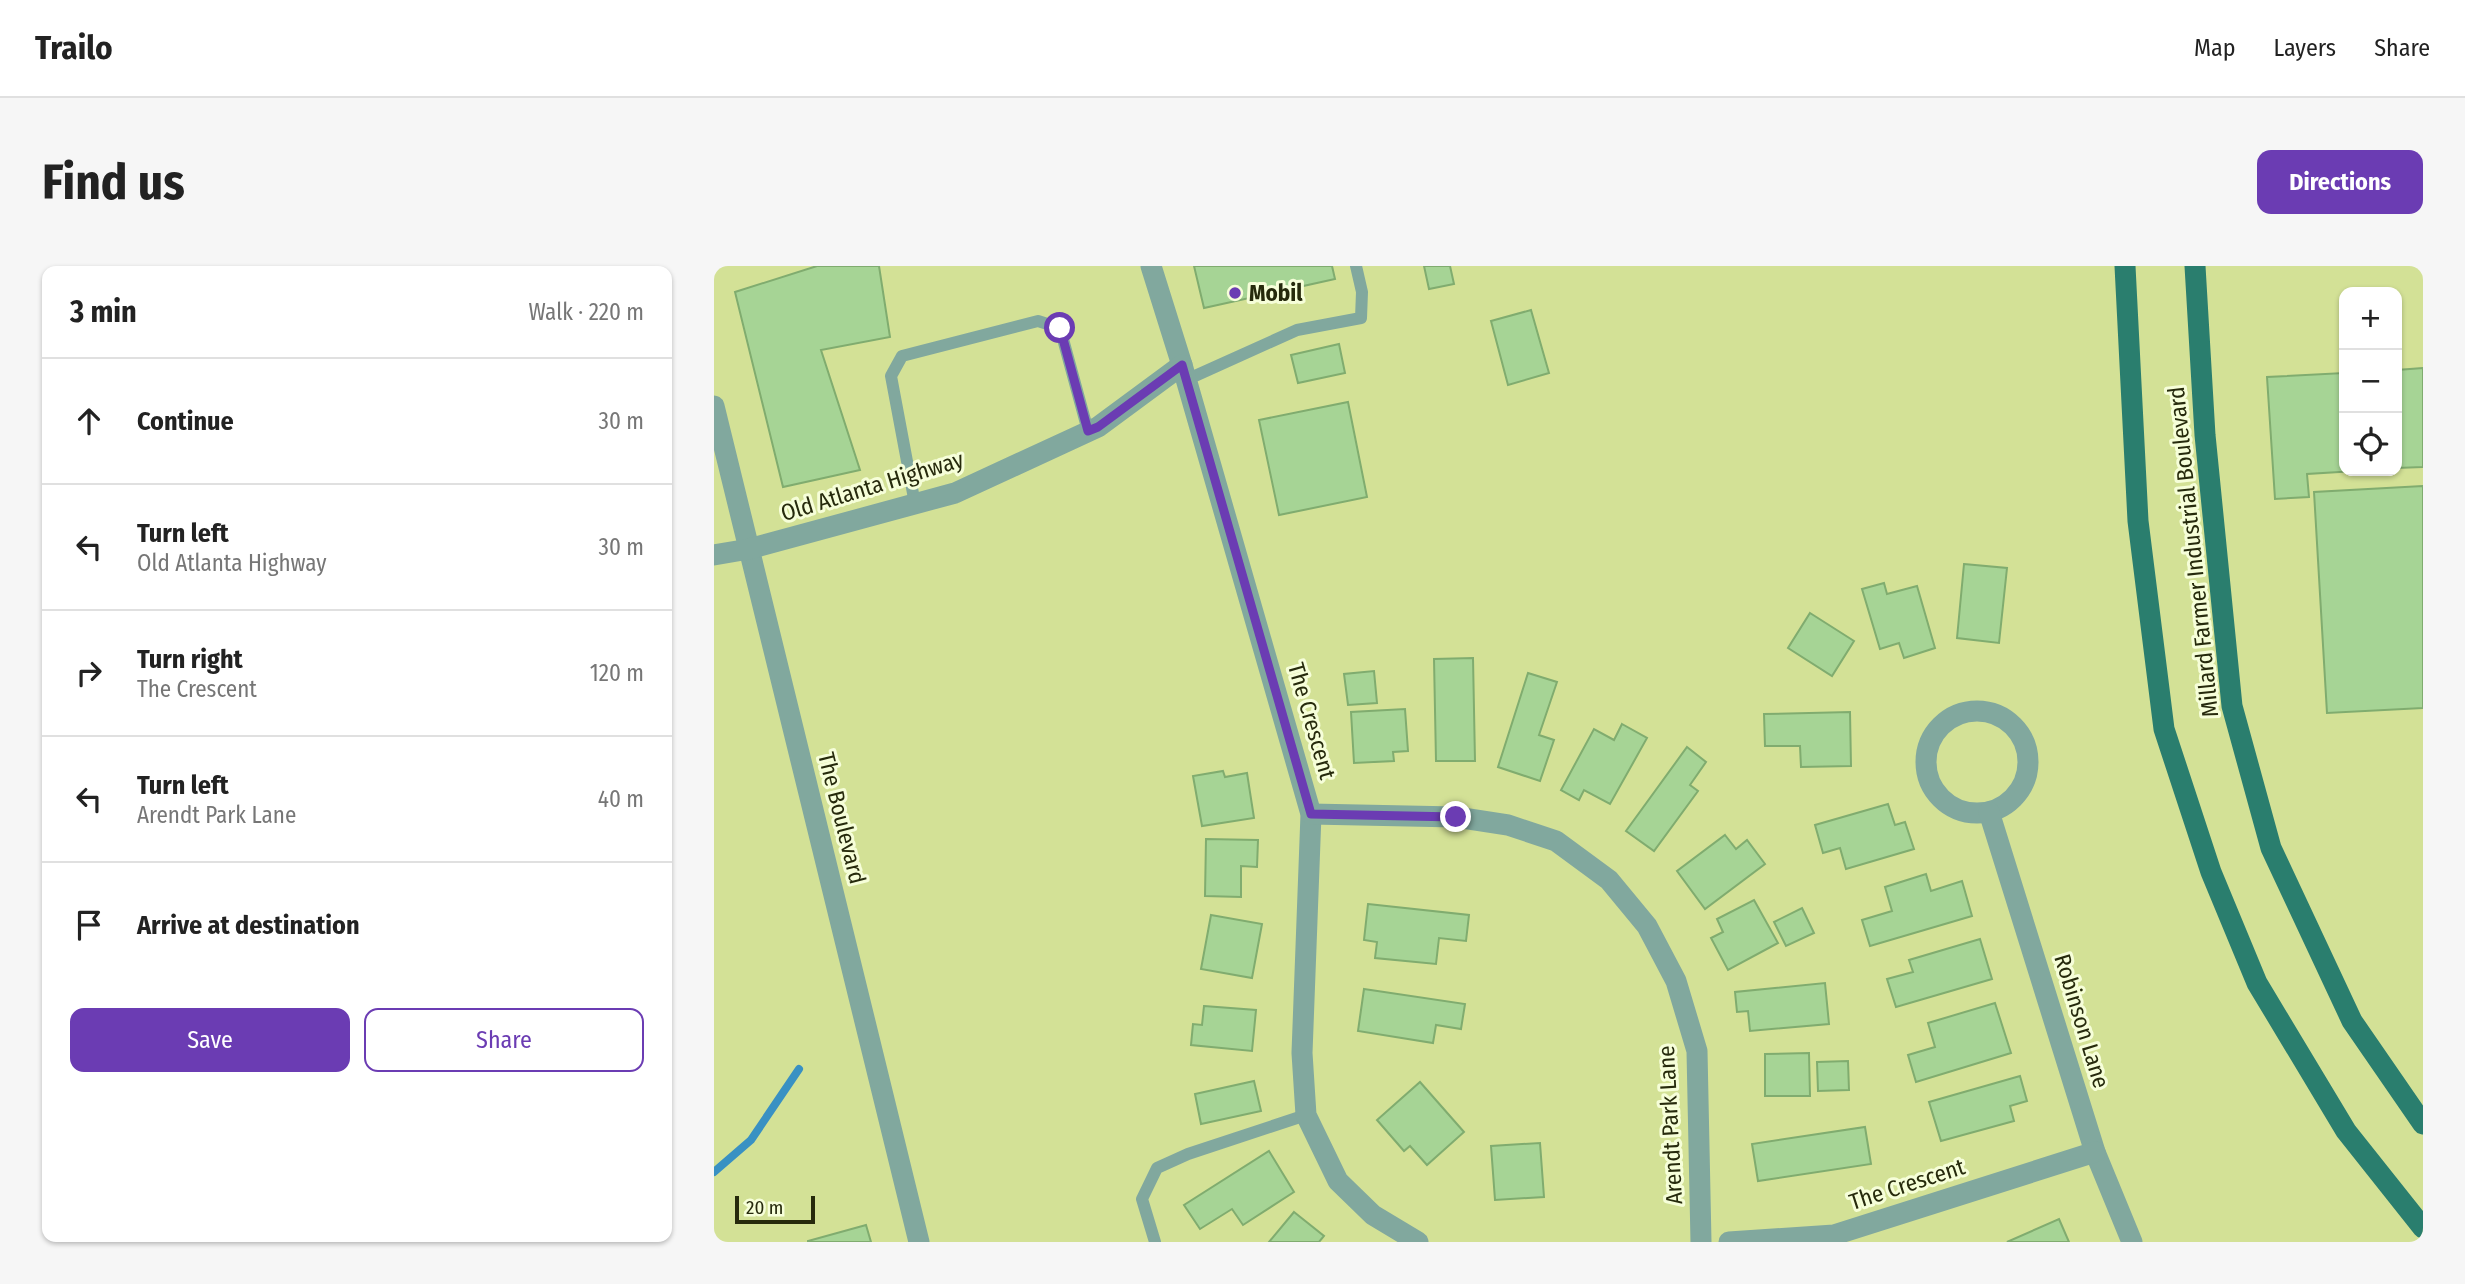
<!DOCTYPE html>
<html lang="en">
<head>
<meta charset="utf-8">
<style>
  :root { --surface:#fff; --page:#f6f6f6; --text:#222; --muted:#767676; --line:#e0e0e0; --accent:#6b3cb3 }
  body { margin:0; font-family:"Fira Sans Condensed",sans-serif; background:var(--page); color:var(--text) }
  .controls { position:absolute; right:21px; top:21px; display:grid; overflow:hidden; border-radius:14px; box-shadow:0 2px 5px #0004 }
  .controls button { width:63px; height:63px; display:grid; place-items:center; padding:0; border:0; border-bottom:2px solid var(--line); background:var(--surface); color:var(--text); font:35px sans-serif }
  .scale { position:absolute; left:21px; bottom:18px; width:80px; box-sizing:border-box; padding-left:7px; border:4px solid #262a0c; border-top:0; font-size:19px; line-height:24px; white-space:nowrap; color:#262a0c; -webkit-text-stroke:5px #f6fed9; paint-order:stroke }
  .stop { position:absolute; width:21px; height:21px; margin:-16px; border:5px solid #6b3cb3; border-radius:50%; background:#fff }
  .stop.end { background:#6b3cb3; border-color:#fff; box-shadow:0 2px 7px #0008 }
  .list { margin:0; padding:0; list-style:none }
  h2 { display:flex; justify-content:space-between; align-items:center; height:91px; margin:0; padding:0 28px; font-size:30px }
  h2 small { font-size:23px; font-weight:400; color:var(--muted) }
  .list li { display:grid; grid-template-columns:46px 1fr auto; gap:21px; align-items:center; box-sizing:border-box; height:126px; padding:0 28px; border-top:2px solid var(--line) }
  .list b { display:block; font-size:26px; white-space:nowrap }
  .list p { margin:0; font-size:23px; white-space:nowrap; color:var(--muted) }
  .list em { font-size:23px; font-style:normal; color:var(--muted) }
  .actions { display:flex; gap:14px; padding:21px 28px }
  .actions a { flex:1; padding:16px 0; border:2px solid var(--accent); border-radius:14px; text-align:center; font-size:24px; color:var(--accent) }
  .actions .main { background:var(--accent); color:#fff }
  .icon { flex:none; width:38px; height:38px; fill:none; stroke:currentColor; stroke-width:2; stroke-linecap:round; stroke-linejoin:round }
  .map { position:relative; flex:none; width:1709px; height:976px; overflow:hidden; border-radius:14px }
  header { display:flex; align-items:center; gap:42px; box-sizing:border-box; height:98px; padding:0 35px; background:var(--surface); border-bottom:2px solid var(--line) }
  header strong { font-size:33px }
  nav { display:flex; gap:38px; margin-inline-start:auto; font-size:24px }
  .intro { display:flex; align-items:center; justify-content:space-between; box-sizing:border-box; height:168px; padding:0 42px }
  h1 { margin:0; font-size:49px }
  .button { padding:18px 32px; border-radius:14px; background:var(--accent); color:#fff; font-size:24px; font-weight:700 }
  main { display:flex; gap:42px; padding:0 42px }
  aside { flex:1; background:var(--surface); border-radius:14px; box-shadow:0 2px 5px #0004 }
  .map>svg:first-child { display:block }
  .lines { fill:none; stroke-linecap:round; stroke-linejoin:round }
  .stream { stroke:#3991c3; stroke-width:8 }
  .building { fill:#a6d495; stroke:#80ac6f; stroke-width:2 }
  .lane { stroke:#81a89e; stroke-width:12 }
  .street { stroke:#81a89e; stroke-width:21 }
  .primary { stroke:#2a7e6e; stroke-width:21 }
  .route { stroke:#6b3cb3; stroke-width:9 }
  .poi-dot { fill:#6b3cb3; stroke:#f6fed9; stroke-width:2.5 }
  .labels { text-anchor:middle; stroke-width:6; stroke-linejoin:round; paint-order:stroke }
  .poi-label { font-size:23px; font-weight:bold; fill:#262a0c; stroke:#f6fed9; text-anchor:start }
  .street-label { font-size:23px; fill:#262a0c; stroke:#f6fed9 }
</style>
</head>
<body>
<header>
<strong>Trailo</strong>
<nav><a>Map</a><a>Layers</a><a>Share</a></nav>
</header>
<div class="intro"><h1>Find us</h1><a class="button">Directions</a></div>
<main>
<aside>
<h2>3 min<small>Walk · 220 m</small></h2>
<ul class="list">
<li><svg class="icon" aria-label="ahead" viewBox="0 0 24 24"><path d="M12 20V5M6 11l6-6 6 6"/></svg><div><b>Continue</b></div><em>30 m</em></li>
<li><svg class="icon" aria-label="left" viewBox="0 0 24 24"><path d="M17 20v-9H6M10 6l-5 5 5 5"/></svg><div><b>Turn left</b><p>Old Atlanta Highway</p></div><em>30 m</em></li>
<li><svg class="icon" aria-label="right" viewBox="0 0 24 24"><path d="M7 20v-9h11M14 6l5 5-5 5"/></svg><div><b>Turn right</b><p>The Crescent</p></div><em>120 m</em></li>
<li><svg class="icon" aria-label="left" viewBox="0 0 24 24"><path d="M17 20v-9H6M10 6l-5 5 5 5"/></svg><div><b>Turn left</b><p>Arendt Park Lane</p></div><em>40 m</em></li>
<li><svg class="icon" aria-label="arrive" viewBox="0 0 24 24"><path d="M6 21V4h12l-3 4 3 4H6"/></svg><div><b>Arrive at destination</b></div></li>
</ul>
<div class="actions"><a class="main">Save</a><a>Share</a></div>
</aside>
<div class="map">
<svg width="1709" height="976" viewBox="0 0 1709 976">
  <rect width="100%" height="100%" fill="#d3e196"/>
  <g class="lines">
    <polyline class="stream" points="0,906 37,874 85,803"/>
  </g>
  <g class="building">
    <polygon points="103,0 165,0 176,71 107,84 146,204 69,221 21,26"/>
    <polygon points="480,0 618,0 621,13 490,42"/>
    <polygon points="710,0 736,0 740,18 715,23"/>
    <polygon points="817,44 835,107 794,119 777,55"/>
    <polygon points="625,78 631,107 584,117 577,89"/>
    <polygon points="1709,102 1709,201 1683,202 1683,104"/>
    <polygon points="1630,107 1630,205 1642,205 1593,208 1595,231 1561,233 1553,111"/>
    <polygon points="634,136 653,231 565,249 545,154"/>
    <polygon points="1709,220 1709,442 1613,447 1600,226"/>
    <polygon points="1250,298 1293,302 1285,377 1243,372"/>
    <polygon points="1170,317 1173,328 1203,320 1221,382 1190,392 1185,377 1166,383 1148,323"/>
    <polygon points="1096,347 1140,375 1118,410 1074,382"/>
    <polygon points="759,392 761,495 722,495 720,393"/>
    <polygon points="660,405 663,437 634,439 630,408"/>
    <polygon points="814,407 843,416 825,469 840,474 826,515 784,501"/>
    <polygon points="691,443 694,485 679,486 680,495 640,497 637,446"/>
    <polygon points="1136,446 1137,500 1087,501 1086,480 1051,480 1050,448"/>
    <polygon points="908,458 933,472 896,538 870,524 865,534 847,524 880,463 900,474"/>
    <polygon points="973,481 992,496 976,519 984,525 940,585 912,565"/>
    <polygon points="509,505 511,511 533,507 540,552 488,560 479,510"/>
    <polygon points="1174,538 1181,559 1191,556 1200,583 1132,603 1126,582 1109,587 1101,559"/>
    <polygon points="1011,569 1022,583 1033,574 1051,598 991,643 963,605"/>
    <polygon points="492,573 544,574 543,601 527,600 527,631 491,630"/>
    <polygon points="1212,608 1217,625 1248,615 1258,650 1156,680 1148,654 1178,645 1171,621"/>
    <polygon points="1040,634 1064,677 1014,704 997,672 1009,666 1003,653"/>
    <polygon points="654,638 755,649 752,675 725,672 722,698 661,692 663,676 650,674"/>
    <polygon points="1088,642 1100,667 1072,680 1060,656"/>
    <polygon points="497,649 548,658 538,712 487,703"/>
    <polygon points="1266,673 1278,713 1182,741 1173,713 1199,706 1195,694"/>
    <polygon points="1111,717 1115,758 1036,765 1034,745 1023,746 1021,726"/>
    <polygon points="650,723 751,738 747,763 722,759 719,777 644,765"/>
    <polygon points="1281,737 1297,787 1202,816 1194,789 1221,781 1214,757"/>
    <polygon points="490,740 542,744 538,785 477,779 479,758 488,759"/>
    <polygon points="1095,787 1096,830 1051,830 1051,788"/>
    <polygon points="1134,795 1135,824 1104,825 1103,796"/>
    <polygon points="1306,810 1313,835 1296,840 1300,855 1227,875 1215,836"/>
    <polygon points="540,815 547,845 487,858 481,828"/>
    <polygon points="706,816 750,866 713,899 696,880 690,885 663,854"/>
    <polygon points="1151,861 1157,898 1044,915 1038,878"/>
    <polygon points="826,877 830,931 781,934 777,880"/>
    <polygon points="555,885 580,926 529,959 518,943 486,963 470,939"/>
    <polygon points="580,946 610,970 605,976 555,976"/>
    <polygon points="1345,953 1355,976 1293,976"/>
    <polygon points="152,959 157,976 94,976 94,975"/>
  </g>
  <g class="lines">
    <g class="lane">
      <polyline points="472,114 583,64 647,52 648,26 642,0"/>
      <polyline points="201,238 177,110 188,90 324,55 346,62 374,165"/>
      <polyline points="441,976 428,933 443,902 474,888 592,849"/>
    </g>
    <g class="street">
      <polyline points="437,0 468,99 597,548 588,787 592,849 624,915 659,949 704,976"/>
      <polyline points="0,140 205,976"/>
      <polyline points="0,289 35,283 241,227 384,161 468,99"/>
      <circle cx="1263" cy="496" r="51"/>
      <polyline points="1275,546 1381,886 1418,976"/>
      <polyline points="597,548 742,551 794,559 842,575 895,614 933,660 962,715 983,785 987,976"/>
      <polyline points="1015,976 1120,969 1381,886"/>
    </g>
    <g class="primary">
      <polyline points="1411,0 1424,255 1450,463 1497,606 1543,717 1632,865 1709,962"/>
      <polyline points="1481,0 1491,169 1518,440 1557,582 1638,755 1709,858"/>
    </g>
  </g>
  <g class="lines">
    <polyline class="route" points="346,62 374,165 384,161 468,99 597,548 742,551"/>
  </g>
  <circle class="poi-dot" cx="521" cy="27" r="7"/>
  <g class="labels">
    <g class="poi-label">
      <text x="535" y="35">Mobil</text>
    </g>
    <g class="street-label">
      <text transform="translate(158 220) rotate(-17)" y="8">Old Atlanta Highway</text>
      <text transform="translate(1479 286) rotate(-96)" y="8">Millard Farmer Industrial Boulevard</text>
      <text transform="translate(598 455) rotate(74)" y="8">The Crescent</text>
      <text transform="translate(128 552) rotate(76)" y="8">The Boulevard</text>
      <text transform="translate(1368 755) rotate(73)" y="8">Robinson Lane</text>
      <text transform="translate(956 859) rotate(-93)" y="8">Arendt Park Lane</text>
      <text transform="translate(1193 918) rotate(-18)" y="8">The Crescent</text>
    </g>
  </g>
</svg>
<div class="controls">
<button>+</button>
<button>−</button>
<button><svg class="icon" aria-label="locate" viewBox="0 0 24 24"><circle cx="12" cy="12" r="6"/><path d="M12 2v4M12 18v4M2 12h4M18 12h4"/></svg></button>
</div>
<div class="scale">20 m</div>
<div class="stop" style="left:346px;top:62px"></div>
<div class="stop end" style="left:742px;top:551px"></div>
</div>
</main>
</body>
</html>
